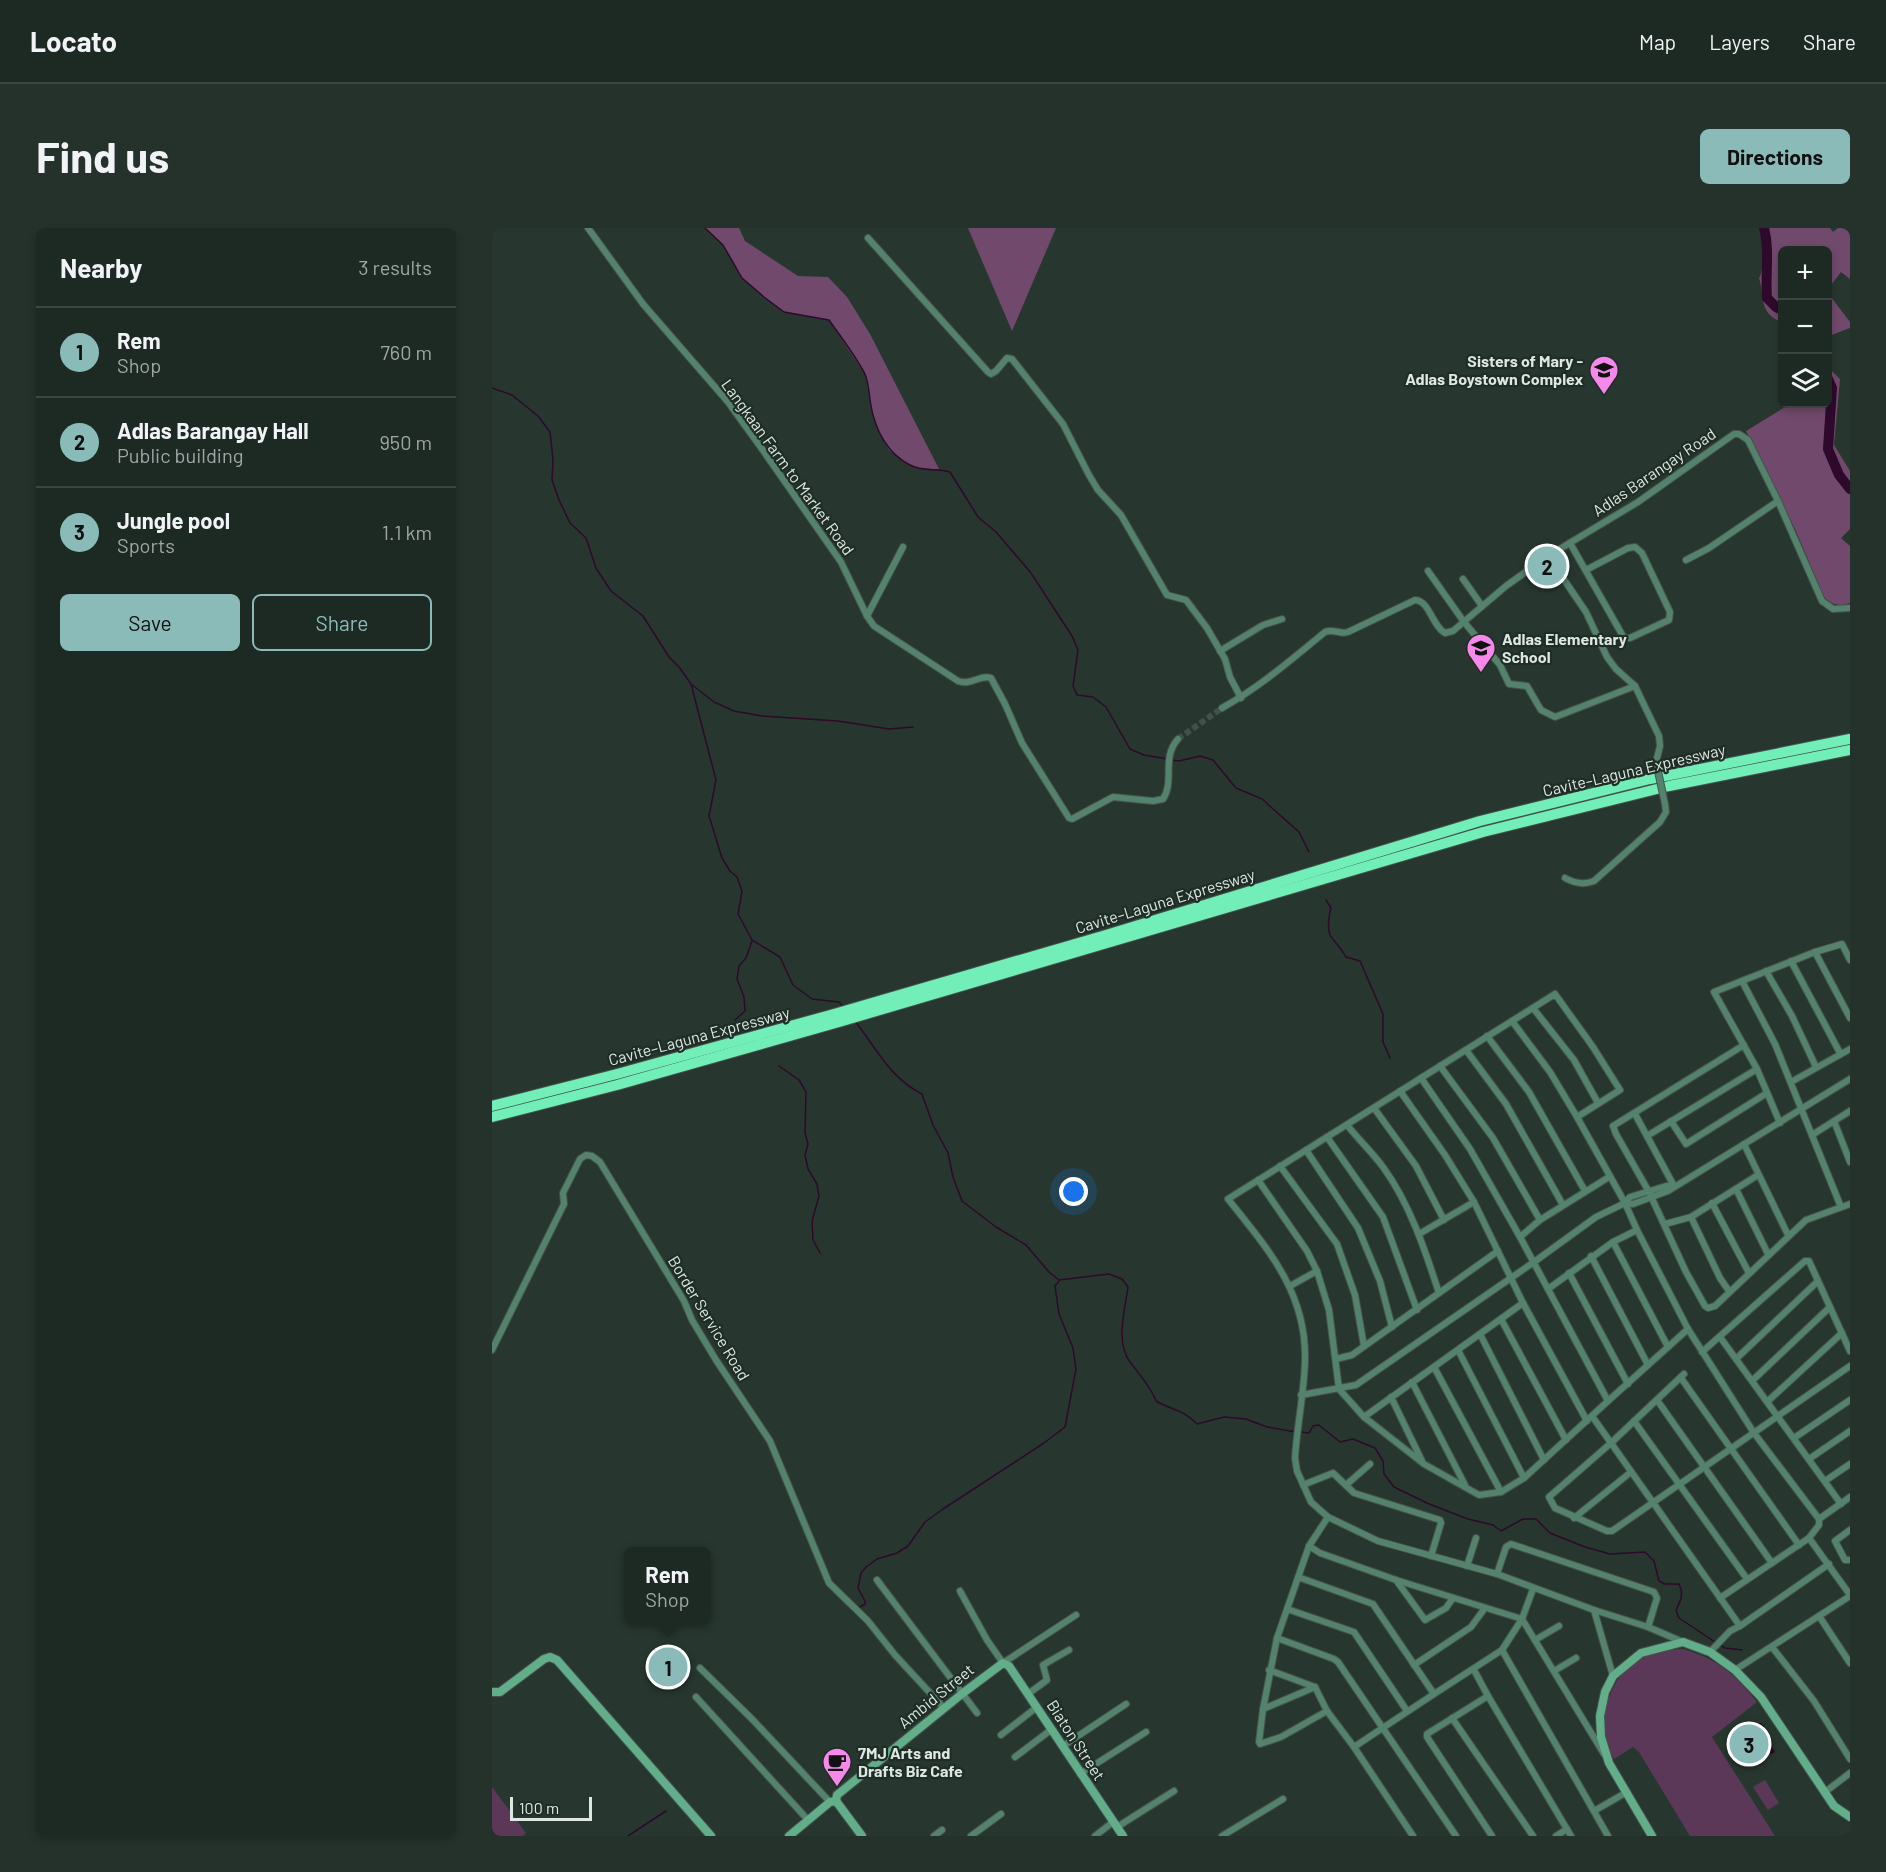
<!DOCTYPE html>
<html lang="en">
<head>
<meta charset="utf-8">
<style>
  :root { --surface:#1d2923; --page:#25312b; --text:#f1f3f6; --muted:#a0a6a6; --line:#3b4541; --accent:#8bbbb9 }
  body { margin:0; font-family:Barlow,sans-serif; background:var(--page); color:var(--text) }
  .controls { position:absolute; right:18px; top:18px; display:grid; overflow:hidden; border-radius:9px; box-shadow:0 3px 9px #0003 }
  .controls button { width:54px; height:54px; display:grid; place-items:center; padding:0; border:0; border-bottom:2px solid var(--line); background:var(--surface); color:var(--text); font:30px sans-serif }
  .scale { position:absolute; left:18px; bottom:15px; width:82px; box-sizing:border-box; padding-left:6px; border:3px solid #dee7e2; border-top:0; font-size:16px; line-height:21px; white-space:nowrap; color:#dee7e2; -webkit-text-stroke:4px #1e2d25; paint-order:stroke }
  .you { position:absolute; left:582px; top:964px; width:21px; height:21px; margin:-15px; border:4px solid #fff; border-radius:50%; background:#1a73e8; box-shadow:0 0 0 9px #1a73e833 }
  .badge { display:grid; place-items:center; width:39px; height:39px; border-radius:50%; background:var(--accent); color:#111; font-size:20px; font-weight:700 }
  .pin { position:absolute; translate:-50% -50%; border:3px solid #fff; box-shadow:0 2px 6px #0006 }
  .popup { position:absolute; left:132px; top:1319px; width:87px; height:78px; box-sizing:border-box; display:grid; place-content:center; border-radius:9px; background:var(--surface); filter:drop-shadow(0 2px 4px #0005); font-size:20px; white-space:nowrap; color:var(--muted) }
  .popup b { font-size:22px; color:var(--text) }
  .popup::after { content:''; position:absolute; left:50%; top:100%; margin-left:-12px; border:12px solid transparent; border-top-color:var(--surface) }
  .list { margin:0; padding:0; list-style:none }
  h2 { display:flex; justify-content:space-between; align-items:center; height:78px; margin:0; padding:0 24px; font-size:26px }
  h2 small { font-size:20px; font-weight:400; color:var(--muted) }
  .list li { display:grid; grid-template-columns:39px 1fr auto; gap:18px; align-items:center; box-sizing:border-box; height:90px; padding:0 24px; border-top:2px solid var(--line) }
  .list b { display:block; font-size:22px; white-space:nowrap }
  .list p { margin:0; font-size:20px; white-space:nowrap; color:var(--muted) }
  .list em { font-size:20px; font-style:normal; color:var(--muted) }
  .actions { display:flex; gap:12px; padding:18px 24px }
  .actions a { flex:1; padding:14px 0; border:2px solid var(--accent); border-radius:9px; text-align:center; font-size:21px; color:var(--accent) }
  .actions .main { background:var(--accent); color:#111 }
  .icon { flex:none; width:33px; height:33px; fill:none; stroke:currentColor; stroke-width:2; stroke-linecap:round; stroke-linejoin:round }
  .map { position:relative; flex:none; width:1358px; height:1608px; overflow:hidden; border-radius:9px }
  header { display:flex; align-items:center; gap:36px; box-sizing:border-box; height:84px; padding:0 30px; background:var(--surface); border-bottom:2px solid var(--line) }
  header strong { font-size:28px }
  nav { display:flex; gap:33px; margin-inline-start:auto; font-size:21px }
  .intro { display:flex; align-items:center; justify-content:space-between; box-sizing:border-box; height:144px; padding:0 36px }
  h1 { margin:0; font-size:42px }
  .button { padding:15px 27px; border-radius:9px; background:var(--accent); color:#111; font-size:21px; font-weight:700 }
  main { display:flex; gap:36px; padding:0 36px }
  aside { flex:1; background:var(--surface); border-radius:9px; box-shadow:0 3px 9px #0003 }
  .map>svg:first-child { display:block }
  .green { fill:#5c3858 }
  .forest { fill:#71496c }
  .water { fill:#2e092b }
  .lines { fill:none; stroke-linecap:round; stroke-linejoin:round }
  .stream { stroke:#2e092b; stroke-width:1.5 }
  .river { stroke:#2e092b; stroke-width:10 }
  .street-tunnel { stroke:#42514a; stroke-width:6; stroke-dasharray:6 3; stroke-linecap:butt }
  .street-casing { stroke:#44534c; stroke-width:8 }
  .secondary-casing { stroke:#44534c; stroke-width:10 }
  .highway-casing { stroke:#44534c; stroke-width:12 }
  .street { stroke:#54826c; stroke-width:6 }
  .secondary { stroke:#62ae8b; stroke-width:8 }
  .highway { stroke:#72eeb9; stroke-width:10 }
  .street-bridge-casing { stroke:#44534c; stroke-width:8; stroke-linecap:butt }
  .street-bridge { stroke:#54826c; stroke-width:6 }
  .labels { text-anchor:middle; stroke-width:4.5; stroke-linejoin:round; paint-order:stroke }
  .poi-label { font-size:16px; font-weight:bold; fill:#dee7e2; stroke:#1e2d25; text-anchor:start }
  .street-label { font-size:16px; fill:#dee7e2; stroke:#1e2d25 }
</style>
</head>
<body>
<header>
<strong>Locato</strong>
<nav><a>Map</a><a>Layers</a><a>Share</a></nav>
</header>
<div class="intro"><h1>Find us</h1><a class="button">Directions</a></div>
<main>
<aside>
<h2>Nearby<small>3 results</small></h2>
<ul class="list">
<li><span class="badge">1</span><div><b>Rem</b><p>Shop</p></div><em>760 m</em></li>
<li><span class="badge">2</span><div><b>Adlas Barangay Hall</b><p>Public building</p></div><em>950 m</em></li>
<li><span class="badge">3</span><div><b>Jungle pool</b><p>Sports</p></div><em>1.1 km</em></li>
</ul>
<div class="actions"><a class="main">Save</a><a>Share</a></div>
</aside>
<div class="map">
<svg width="1358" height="1608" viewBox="0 0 1358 1608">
  <rect width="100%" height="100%" fill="#27372f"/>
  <g class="green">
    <path d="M1191,1421C1225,1431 1243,1446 1265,1474L1220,1509L1283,1608H1198L1147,1524L1141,1519L1122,1531C1119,1525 1116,1519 1115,1514C1106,1483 1122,1444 1150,1429C1161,1422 1178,1422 1191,1421Z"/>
    <polygon points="1273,1552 1287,1575 1276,1582 1261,1559"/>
    <polygon points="0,1559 34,1605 31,1608 0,1608"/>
  </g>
  <g class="forest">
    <polygon points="213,0 247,0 253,13 306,48 336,49 355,69 378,106 447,241 428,241 419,238 397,222 388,205 379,181 374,148 337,92 292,84 272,69 250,50 231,17"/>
    <polygon points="476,0 564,0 520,103"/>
    <path d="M1267,0H1338L1341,4L1346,0H1358V51L1349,44L1336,61V22H1290V94C1267,86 1273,70 1267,50C1273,41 1271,11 1267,0Z"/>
    <path d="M1336,65L1358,94V100L1337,108L1339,142L1348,151L1342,217L1358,243V301L1349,310L1358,318V375C1347,379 1340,377 1332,369L1303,301L1254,203L1298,176H1336Z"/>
  </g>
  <path class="water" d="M1269,1495L1276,1503V1515L1283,1523L1282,1525L1270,1528V1535L1268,1537L1263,1535L1260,1527L1271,1522L1272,1519L1268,1514L1259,1519L1256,1528L1252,1530C1247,1527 1245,1524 1245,1518C1250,1514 1256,1515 1261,1511L1260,1503L1263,1496Z"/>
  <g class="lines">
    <g class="stream">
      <path d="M213,0L231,17L250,50L272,69L292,84L337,92C349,109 363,127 373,146C377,155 377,168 379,178C383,202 396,226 418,237C430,244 445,240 458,244L486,289L504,304L539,345L580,408L586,422L581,458L585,467L601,469L614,479L638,521L652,527L675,531"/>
      <polyline points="0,160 20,167 46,188 58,204 61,232 60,252 67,272 78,295 94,310 104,340 119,363 151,388 177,429 187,439 199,456 222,474 242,483 270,488 346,493 397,501 421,499"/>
      <polyline points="199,456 224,552 217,588 230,630 238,643 245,649 250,663 246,686 260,712 288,729 301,757 320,771 347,774 351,778"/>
      <polyline points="679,532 687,533 708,528 721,532 744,560 770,571 807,604 817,624"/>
      <path d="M834,672L839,680C837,688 835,699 838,707C840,711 850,721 854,729L868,733L891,786V814L898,830"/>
      <polyline points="243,792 253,783 252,769 245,751 247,738 254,730 260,713"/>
      <path d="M363,793C384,820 398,850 430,866L441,897L456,925L461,949L470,973L504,999L534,1017L557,1044L567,1052L617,1046L630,1051L636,1059C633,1082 623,1114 638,1134C647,1146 659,1159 664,1173C681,1183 691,1181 705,1196L732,1189L754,1191L775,1199L804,1204"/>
      <polyline points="287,838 307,852 314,864 313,905 316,916 313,927 316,941 325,956 327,968 320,993 321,1012 328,1025"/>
      <path d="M809,1204L817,1205L821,1198L827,1197L848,1214L861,1211L883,1220L891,1233L892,1246L902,1259L937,1276L976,1291L1001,1297L1009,1303L1031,1291H1044L1058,1305L1093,1319L1118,1326L1153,1324L1162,1333L1167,1353L1173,1356H1187C1192,1366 1189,1372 1184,1382L1187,1390L1223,1414"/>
      <polyline points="368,1379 373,1376 373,1373 366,1360 369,1345 374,1339 385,1331 405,1325 416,1318 433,1294 451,1281 552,1215 573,1199 584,1141 581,1120 567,1086 563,1058 567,1053"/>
      <polyline points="1228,1417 1233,1420 1250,1422"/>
      <polyline points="136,1608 174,1583"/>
    </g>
    <g class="river">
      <path d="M1272,0C1278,22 1273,47 1275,70L1284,79L1290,82"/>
      <polyline points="1336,151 1340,160 1336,221 1347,247 1358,261"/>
    </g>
    <polyline class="street-tunnel" points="686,511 730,480"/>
    <g class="street-casing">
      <g id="street">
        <path d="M96,0L151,76L236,174L270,221L349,334L375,388L382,398L466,453C479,458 489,446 499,450L513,476L530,515L577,590L580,591L621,569L661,573L671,571C683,553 669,530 686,511"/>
        <polyline points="376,10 496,144 499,146 504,143 515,130 520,131 571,196 597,247 606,262 629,287 675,367 694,372 715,400 733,431 738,449 749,470"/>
        <polyline points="1078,315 1132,410 1138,410 1177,392 1178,384 1150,325 1143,319 1136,320 1094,342"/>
        <polyline points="1056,328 1094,384 1115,429 1124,441 1143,458 1167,508 1168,518 1164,534"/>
        <polyline points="1194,332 1217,320 1286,273"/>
        <polyline points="936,343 972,394 1008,437 1017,456 1035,458 1049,482 1063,489 1143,458"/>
        <polyline points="971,351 990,378"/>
        <polyline points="375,388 411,319"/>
        <polyline points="728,423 771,397 790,391"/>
        <path d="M730,480C768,459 800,431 833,404C842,400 847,407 856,404L923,372C938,373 940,398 953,405L961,403L1014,358L1056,328L1146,274L1242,206H1247L1256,212L1286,273L1330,373L1341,381L1358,380"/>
        <path d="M1073,650C1082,655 1092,657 1102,653L1168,594L1174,584L1173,576"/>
        <polyline points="1323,724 1358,790"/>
        <polyline points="1299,733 1348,825"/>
        <polyline points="1274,743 1300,788 1324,839"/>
        <polyline points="1250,753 1283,816 1349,979"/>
        <polyline points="1041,780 1082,832 1106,875"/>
        <polyline points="1020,793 1058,844 1085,889 1133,975 1145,1002 1196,1101 1262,1205 1327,1291 1327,1297 1317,1310 1358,1367"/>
        <polyline points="995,808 1037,864 1093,963"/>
        <polyline points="1252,817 1121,898 1124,906 1157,964 1194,1044 1213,1078 1216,1080 1223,1078 1314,992 1358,976"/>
        <polyline points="974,822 1014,876 1071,977"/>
        <polyline points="948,838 1001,910 1048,992"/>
        <polyline points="929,850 978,921 1028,1009 1116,1173 1196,1101"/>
        <polyline points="1299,854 1358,821"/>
        <polyline points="908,863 953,927 982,974 1031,1075 1095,1193"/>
        <polyline points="882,880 924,938 952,992"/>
        <polyline points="1143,886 1182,958"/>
        <path d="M1085,889L1128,862L1101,819L1063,766L736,971C776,1021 815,1065 813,1133C812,1166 805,1198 803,1230L805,1243L819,1274L836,1289L886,1313L1005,1346L1102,1382L1156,1399L1191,1414"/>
        <polyline points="1179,893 1194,916 1275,865"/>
        <polyline points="1342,893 1358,934"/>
        <polyline points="1288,895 1265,841 1222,764 1323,724 1350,716 1358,732"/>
        <path d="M855,897C866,911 880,924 891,939C918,976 933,1022 947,1065"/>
        <polyline points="1320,907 1358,883"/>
        <polyline points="1155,908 1265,841"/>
        <polyline points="835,909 891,989 925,1082"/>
        <polyline points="1252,916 1296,1007"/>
        <polyline points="814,922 866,1000 888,1053 900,1099"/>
        <polyline points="788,938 845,1016 863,1067 872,1118"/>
        <polyline points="766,952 815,1023 825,1043 837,1082 847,1161 872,1189 932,1236 987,1267 1009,1264 1032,1250 1116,1173"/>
        <polyline points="1244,961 1276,1026"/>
        <polyline points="1133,975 1141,976 1176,963 1358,851"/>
        <polyline points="1220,975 1257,1045"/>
        <polyline points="1199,989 1228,1050 1237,1063"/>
        <polyline points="1173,996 1199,989 1266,947"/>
        <polyline points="927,1006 982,974"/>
        <polyline points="1028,1009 1048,992 1117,949"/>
        <polyline points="1121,1014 1176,1119"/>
        <polyline points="1099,1028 1156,1137"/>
        <polyline points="1077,1045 1136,1156"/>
        <polyline points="798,1058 825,1043"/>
        <polyline points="1056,1061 1121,1014 1145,1002"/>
        <polyline points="1009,1091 1074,1212"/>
        <polyline points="988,1106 1052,1232"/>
        <polyline points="1228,1109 1349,1276"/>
        <polyline points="0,1122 72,976 71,965 88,931 94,927 100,928 108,934 192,1073 200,1092 224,1132 278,1213 337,1355 376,1393 403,1427 452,1480"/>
        <polyline points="966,1122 1032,1250"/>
        <polyline points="1210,1124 1313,1033 1317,1033 1358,1123"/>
        <polyline points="1245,1130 1326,1053"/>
        <polyline points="844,1131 860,1127 1006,1023"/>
        <polyline points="942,1139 1009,1264"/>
        <polyline points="1192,1146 1119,1215 1057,1269 1063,1280 1115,1303 1120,1303 1358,1138"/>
        <polyline points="1189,1150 1307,1317"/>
        <polyline points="1261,1152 1338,1079"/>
        <polyline points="920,1154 973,1257"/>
        <polyline points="809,1167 864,1157 1042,1034 1104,989 1133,975 1138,969 1174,958 1182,958"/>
        <polyline points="899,1169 930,1233"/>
        <polyline points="1165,1172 1280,1335"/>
        <polyline points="1276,1173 1350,1105"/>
        <polyline points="1100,1188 1248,1398 1337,1336"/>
        <polyline points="872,1189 1031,1075"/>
        <polyline points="1142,1193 1255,1351"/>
        <polyline points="1302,1210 1358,1172"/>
        <polyline points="1317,1231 1358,1203"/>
        <polyline points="1333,1253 1358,1236"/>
        <polyline points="811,1257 841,1245 862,1265 948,1292 949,1295 939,1328"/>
        <polyline points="854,1257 878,1236"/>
        <polyline points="1082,1290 1139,1244"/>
        <polyline points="1327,1291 1358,1269"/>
        <polyline points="1358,1302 1343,1313 1353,1332 1358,1332"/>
        <polyline points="817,1318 828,1325 904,1352 1030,1391 1112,1526"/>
        <polyline points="975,1338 984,1310"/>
        <polyline points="1005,1346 1014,1319 1019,1316 1162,1364 1165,1370 1156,1399"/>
        <polyline points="806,1349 881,1376 942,1466 1010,1422 1030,1391 1041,1361"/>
        <polyline points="385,1352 485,1485"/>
        <polyline points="904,1352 933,1392 954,1380 961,1370"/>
        <polyline points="468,1363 495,1412 511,1435 584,1387"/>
        <polyline points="1228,1370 1317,1310"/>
        <polyline points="795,1381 862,1404 915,1483"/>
        <polyline points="1102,1382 1121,1448"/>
        <polyline points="1327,1388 1358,1435"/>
        <polyline points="785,1410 842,1431 846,1434 964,1608"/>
        <polyline points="1043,1412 1067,1398"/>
        <polyline points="1280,1419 1322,1473 1358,1531"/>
        <polyline points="1010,1422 1116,1608"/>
        <polyline points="1218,1424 1238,1403 1248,1398"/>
        <polyline points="922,1437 979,1399 993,1380"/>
        <polyline points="208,1440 260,1491 338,1574"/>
        <polyline points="777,1442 823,1459 835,1483 862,1519 921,1608"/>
        <polyline points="982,1442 996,1468 1079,1608"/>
        <polyline points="1243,1442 1358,1368"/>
        <polyline points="1062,1443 1084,1430"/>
        <polyline points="823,1459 771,1481 785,1410 817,1318 836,1289"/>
        <polyline points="536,1466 555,1452 551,1437 577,1422"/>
        <polyline points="996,1468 935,1506 935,1509 1000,1608"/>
        <polyline points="204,1469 316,1592"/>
        <polyline points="771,1481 767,1514 768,1516 789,1509 835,1483"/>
        <polyline points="960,1490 1041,1608"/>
        <polyline points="509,1507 545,1479"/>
        <polyline points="571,1518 634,1476"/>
        <polyline points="862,1519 942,1466"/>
        <polyline points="523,1529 560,1501"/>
        <polyline points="588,1546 654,1504"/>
        <polyline points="1333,1564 1358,1545"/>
        <polyline points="1102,1583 1135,1564"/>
        <polyline points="625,1599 682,1563"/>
        <polyline points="442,1608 450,1602"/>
        <polyline points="479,1608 509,1586"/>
        <polyline points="603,1608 621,1594"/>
        <polyline points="730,1608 791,1571"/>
        <polyline points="1064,1608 1075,1601"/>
      </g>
    </g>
    <g class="secondary-casing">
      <g id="secondary">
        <polyline points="0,1464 8,1464 52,1431 58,1429 65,1432 219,1608"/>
        <polyline points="344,1573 345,1567 471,1465 511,1435 517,1438 631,1608"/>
        <polyline points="344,1573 370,1608"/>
        <polyline points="297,1608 338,1574 344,1573"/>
        <polyline points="1160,1608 1117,1535 1109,1509 1108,1488 1113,1464 1121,1448 1149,1425 1191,1414 1218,1424 1243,1442 1269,1469 1342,1578 1358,1589"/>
      </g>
    </g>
    <g class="highway-casing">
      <g id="highway">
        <polyline points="0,878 125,846 342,786 614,707 988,593 1158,551 1358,511"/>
        <polyline points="0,889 125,857 347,794 991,604 1177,558 1358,522"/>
      </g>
    </g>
    <use href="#street" class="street"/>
    <use href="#secondary" class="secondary"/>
    <use href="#highway" class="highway"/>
    <g class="street-bridge-casing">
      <polyline id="street-bridge" points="1164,534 1173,576"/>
    </g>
    <use href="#street-bridge" class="street-bridge"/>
  </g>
  <defs>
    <g id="school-pin" transform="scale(1.5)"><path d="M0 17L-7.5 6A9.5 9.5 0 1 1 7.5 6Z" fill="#f788eb" stroke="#1e2d25"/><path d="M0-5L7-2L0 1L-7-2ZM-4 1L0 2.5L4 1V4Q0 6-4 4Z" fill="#111"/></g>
    <g id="cafe-pin" transform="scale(1.5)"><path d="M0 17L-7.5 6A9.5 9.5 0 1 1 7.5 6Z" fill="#f788eb" stroke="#1e2d25"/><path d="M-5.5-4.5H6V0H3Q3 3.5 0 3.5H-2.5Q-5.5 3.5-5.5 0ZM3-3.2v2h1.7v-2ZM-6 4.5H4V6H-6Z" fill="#111"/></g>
  </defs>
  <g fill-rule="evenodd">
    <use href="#school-pin" x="1112" y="142"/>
    <use href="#school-pin" x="989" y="420"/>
    <use href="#cafe-pin" x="345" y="1534"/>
  </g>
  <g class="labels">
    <g class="poi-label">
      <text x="1091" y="139" text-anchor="end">Sisters of Mary -<tspan x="1091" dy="18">Adlas Boystown Complex</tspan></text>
      <text x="1010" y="417">Adlas Elementary<tspan x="1010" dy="18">School</tspan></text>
      <text x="366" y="1531">7MJ Arts and<tspan x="366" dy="18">Drafts Biz Cafe</tspan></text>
    </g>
    <g class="street-label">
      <text transform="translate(296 239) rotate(54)" y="6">Langkaan Farm to Market Road</text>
      <text transform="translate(1162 244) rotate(-34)" y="6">Adlas Barangay Road</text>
      <text transform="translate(1142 542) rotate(-13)" y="6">Cavite–Laguna Expressway</text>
      <text transform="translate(673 673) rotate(-17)" y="6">Cavite–Laguna Expressway</text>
      <text transform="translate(207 808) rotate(-15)" y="6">Cavite–Laguna Expressway</text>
      <text transform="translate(217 1090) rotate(59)" y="6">Border Service Road</text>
      <text transform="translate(444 1468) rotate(-39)" y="6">Ambid Street</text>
      <text transform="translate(584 1512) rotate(57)" y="6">Biaton Street</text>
    </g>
  </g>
</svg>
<div class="controls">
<button>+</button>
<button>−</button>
<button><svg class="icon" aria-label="layers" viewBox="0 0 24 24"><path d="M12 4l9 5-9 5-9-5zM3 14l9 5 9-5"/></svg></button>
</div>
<div class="scale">100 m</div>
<div class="you"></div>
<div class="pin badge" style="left:176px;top:1439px">1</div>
<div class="popup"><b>Rem</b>Shop</div>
<div class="pin badge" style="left:1055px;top:338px">2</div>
<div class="pin badge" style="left:1257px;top:1516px">3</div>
</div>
</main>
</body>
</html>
